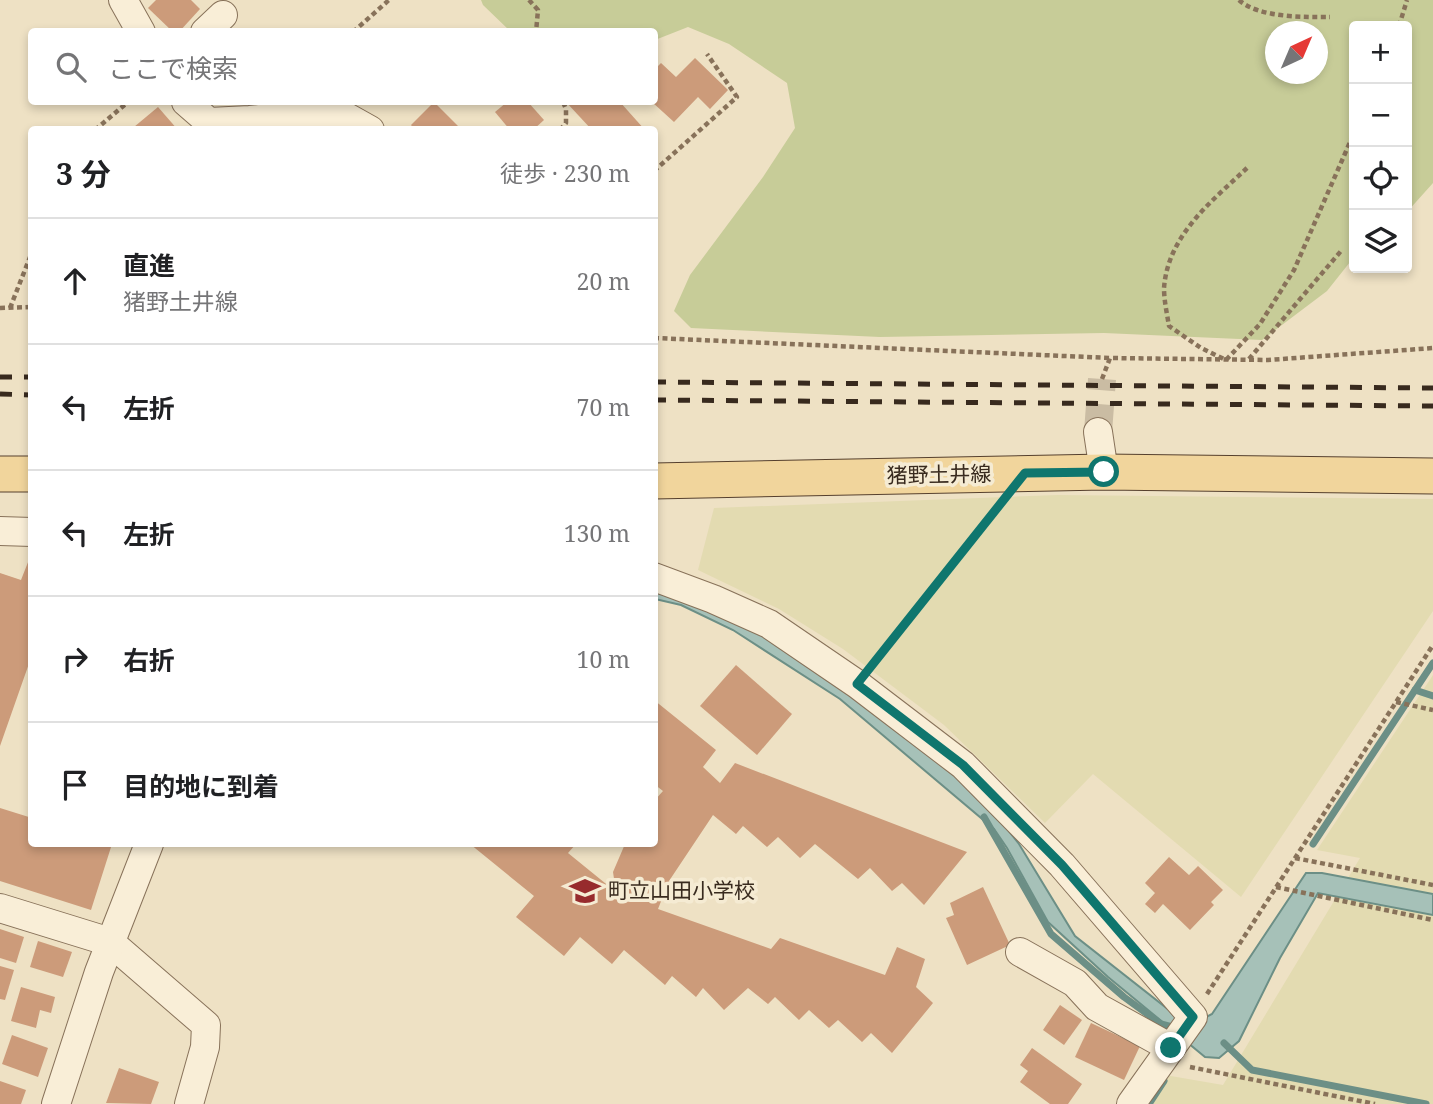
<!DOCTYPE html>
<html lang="ja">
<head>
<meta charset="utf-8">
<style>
  :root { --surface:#fff; --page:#f2f2f2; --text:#202124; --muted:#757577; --line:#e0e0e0 }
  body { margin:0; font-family:"Noto Serif","Noto Sans JP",serif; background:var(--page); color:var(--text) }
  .controls { position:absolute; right:21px; top:21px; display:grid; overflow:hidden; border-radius:7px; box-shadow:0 4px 10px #0003 }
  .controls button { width:63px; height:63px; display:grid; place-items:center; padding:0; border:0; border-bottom:2px solid var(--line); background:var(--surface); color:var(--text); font:35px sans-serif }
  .compass { position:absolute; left:1265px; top:21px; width:63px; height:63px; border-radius:50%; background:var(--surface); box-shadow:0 4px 10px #0003; rotate:44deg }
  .stop { position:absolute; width:21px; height:21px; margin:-16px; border:5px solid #0f766e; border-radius:50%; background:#fff }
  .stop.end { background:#0f766e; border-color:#fff; box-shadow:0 2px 7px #0008 }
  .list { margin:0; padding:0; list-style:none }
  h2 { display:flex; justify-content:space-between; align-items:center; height:91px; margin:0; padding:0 28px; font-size:30px }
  h2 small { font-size:23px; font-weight:400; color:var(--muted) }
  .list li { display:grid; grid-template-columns:46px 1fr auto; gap:21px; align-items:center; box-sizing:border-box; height:126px; padding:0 28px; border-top:2px solid var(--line) }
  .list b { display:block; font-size:26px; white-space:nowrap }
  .list p { margin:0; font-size:23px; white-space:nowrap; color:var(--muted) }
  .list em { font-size:23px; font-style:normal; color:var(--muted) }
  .icon { flex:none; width:38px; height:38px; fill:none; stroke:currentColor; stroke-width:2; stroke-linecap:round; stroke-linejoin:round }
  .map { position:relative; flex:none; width:1433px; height:1104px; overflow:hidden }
  .search { position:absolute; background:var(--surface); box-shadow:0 4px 10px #0003; left:28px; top:28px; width:630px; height:77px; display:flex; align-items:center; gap:18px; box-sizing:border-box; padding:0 24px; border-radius:7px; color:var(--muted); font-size:26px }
  .panel { position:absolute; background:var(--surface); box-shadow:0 4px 10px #0003; left:28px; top:126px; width:630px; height:721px; border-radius:7px }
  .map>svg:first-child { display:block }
  .farmland { fill:#e3dbb1 }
  .green { fill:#c7cc98; fill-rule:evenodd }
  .water { fill:#a6c1b8; stroke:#6c8f86; stroke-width:2 }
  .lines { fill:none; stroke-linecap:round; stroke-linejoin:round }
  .stream { stroke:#6c8f86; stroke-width:7 }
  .building { fill:#cc9b7a }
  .minor-tunnel { stroke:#cabca3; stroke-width:28; stroke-dasharray:28 14; stroke-linecap:butt }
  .minor-casing { stroke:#88725a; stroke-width:30 }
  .major-casing { stroke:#56402e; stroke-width:37 }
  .path { stroke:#88725a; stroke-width:4.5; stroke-dasharray:5 3.5; stroke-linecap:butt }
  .minor { stroke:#f9eed7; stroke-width:28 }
  .major { stroke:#f1d59c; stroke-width:35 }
  .rail { stroke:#382a1e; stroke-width:5; stroke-dasharray:12 12; stroke-linecap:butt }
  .route { stroke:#0f766e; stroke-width:9 }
  .labels { text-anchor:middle; stroke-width:7; stroke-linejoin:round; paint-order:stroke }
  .street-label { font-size:21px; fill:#382a1e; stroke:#f5ebd3 }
  .poi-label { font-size:21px; fill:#382a1e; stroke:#f5ebd3; text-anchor:start }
</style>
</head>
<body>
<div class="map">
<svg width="1433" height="1104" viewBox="0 0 1433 1104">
  <rect width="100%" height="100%" fill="#eee1c4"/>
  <g class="farmland">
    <polygon points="1058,495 1433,499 1433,611 1241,897 1093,774 1045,823 944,725 843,649 779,609 698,570 714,508"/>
    <polygon points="1433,675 1433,1104 1147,1104 1165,1075 1223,1085 1360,858 1317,850"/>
  </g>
  <path class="green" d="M481,0H1433V183L1407,212V26H1354V257L1327,291L1262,340L1104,333L880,337L691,328L674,311L690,275L763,177L795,128L787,83L729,44L688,27L655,40L654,32L510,31L483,5ZM1276,32H1318V74H1276Z"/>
  <polygon class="water" points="655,583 731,613 823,669 981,796 1019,844 1075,936 1178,1017 1197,1022 1212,1014 1306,873 1322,873 1433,894 1433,915 1318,893 1280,958 1239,1041 1219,1058 1205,1057 1108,977 1048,922 1007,848 994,829 840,699 733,630 681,605 655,599"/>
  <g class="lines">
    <g class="stream">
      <polyline points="1415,690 1433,696"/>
      <polyline points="984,817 1051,934 1124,997 1161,1024 1176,1028"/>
      <polyline points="1313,844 1433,663"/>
      <polyline points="1224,1043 1252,1070 1426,1104"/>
      <polyline points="1149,1104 1164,1081"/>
    </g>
  </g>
  <g class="building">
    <polygon points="156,0 191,0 200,9 179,32 173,32 148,8"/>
    <polygon points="695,58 728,90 710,109 698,97 674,122 652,102 654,102 654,70 661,63 676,77"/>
    <polygon points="434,102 459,127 457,130 415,130 411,125"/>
    <polygon points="507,102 528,102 544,120 533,130 510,130 495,112"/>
    <polygon points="566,102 620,102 645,130 592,130"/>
    <polygon points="158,107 178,130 136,130 134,127"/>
    <polygon points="32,552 32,655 0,746 0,573 21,580"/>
    <polygon points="736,665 792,714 757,755 700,706"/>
    <polygon points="654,700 716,750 703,767 720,783 735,763 967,852 924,905 902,883 892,891 870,868 858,879 815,844 800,858 778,837 767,847 743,826 736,834 713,815 669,881 658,909 771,949 780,938 885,975 897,947 925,959 916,987 933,1003 892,1053 871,1033 862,1042 838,1020 829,1028 809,1010 799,1020 775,997 768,1004 748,988 724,1010 703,988 696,997 672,976 665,985 624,950 612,964 580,937 564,956 516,917 534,896 470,844 576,844 568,853 616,892 613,872 625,844 654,844 654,801 663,791 654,784"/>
    <polygon points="0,808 32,818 32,844 112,844 91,910 0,881"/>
    <polygon points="1169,857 1189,875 1198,866 1223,890 1211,902 1214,905 1190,930 1163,904 1155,913 1145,904 1155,893 1145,883"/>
    <polygon points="983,887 1010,945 967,965 946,918 954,915 950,903"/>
    <polygon points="0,929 24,937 16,963 0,958"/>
    <polygon points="38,941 72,952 63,977 30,967"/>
    <polygon points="0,966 14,970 5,1000 0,999"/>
    <polygon points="21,987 55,997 51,1013 40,1010 36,1028 11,1021"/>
    <polygon points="1060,1005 1082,1020 1064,1045 1043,1030"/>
    <polygon points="1091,1023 1140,1046 1124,1080 1075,1057"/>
    <polygon points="12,1035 48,1048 38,1077 2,1064"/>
    <polygon points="1032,1048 1082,1084 1068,1104 1050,1104 1020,1082 1028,1071 1020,1065"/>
    <polygon points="119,1068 159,1082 151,1104 106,1103"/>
    <polygon points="0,1081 26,1090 21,1104 0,1104"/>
  </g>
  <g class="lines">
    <polyline class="minor-tunnel" points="1098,432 1102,379"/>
    <g class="minor-casing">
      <g id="minor">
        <polyline points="123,0 141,32"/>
        <polyline points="205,32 223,15"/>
        <polyline points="186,102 209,122 250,120 311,113 345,116 370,130"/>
        <polyline points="1098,432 1104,472"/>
        <polyline points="0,531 32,532"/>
        <polyline points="654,577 713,599 769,624 857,684 963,765 1062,865 1193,1017 1131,1104"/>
        <polyline points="0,908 110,942 206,1025 205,1047 189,1104"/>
        <polyline points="1020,952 1075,983 1097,1007 1171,1048"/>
        <polyline points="56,1104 99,972 149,844"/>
      </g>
    </g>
    <g class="major-casing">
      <g id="major">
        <polyline points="0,474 32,474"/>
        <polyline points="654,481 1104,472 1433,476"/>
      </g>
    </g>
    <g class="path">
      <polyline points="529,0 538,10 536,32"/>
      <path d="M1239,0C1259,18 1304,17 1330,17"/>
      <polyline points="1399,26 1407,0"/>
      <polyline points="353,32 389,0"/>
      <polyline points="95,130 128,102"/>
      <polyline points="560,130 566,123 566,109 563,102"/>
      <path d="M1247,168C1211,202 1168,235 1164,288C1164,300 1167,314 1169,326L1201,348L1226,360L1260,324L1294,270L1354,133"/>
      <polyline points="654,171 737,97 707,54"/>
      <polyline points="0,308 32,307"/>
      <polyline points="10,308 32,252"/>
      <polyline points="654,338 1110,358"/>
      <polyline points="1249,359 1341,251"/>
      <polyline points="1102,379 1110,358 1268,360 1433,348"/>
      <polyline points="873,664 1001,504"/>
      <polyline points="1396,702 1433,710"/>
      <polyline points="1295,858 1433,885"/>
      <polyline points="1276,887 1433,920"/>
      <polyline points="1207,994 1433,645"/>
      <polyline points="1190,1067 1375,1104"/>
    </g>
    <use href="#minor" class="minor"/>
    <use href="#major" class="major"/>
    <g class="rail">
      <polyline points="0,377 32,377"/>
      <polyline points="654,382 1433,388"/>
      <polyline points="0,394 32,395"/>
      <polyline points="654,400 1433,406"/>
    </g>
  </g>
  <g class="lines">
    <polyline class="route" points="1104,472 1025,473 857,684 963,765 1062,865 1193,1017 1171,1048"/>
  </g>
  <defs>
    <g id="school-bare" transform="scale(2.415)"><path d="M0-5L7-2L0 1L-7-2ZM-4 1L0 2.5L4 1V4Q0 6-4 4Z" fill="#972b2d" stroke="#f5ebd3" stroke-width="2.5" paint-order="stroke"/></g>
  </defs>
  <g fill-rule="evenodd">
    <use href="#school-bare" x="585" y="891"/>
  </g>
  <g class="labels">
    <g class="street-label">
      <text transform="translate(939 475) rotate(-1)" y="7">猪野土井線</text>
    </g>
    <g class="poi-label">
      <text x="608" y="898">町立山田小学校</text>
    </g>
  </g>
</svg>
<div class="controls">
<button>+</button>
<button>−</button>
<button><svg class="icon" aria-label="locate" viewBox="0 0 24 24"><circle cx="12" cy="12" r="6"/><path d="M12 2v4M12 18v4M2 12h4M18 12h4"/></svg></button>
<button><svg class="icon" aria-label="layers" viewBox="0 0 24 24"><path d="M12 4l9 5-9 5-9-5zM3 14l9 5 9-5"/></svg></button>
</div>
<svg class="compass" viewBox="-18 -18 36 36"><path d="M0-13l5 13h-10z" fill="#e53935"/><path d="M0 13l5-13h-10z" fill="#757577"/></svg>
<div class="stop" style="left:1104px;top:472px"></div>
<div class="stop end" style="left:1171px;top:1048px"></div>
<div class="search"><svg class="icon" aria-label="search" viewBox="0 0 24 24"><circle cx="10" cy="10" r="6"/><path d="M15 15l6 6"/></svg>ここで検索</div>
<section class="panel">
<h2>3 分<small>徒歩 · 230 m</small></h2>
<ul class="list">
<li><svg class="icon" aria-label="ahead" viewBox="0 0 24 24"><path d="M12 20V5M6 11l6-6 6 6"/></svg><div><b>直進</b><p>猪野土井線</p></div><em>20 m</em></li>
<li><svg class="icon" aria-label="left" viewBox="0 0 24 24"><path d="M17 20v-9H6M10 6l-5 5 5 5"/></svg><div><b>左折</b></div><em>70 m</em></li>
<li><svg class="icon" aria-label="left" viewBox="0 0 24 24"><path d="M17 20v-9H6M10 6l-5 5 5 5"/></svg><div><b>左折</b></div><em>130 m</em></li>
<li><svg class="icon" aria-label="right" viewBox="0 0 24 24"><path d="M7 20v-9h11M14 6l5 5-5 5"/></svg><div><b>右折</b></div><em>10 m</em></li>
<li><svg class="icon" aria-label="arrive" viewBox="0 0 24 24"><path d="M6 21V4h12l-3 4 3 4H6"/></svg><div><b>目的地に到着</b></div></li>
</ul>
</section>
</div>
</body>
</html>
